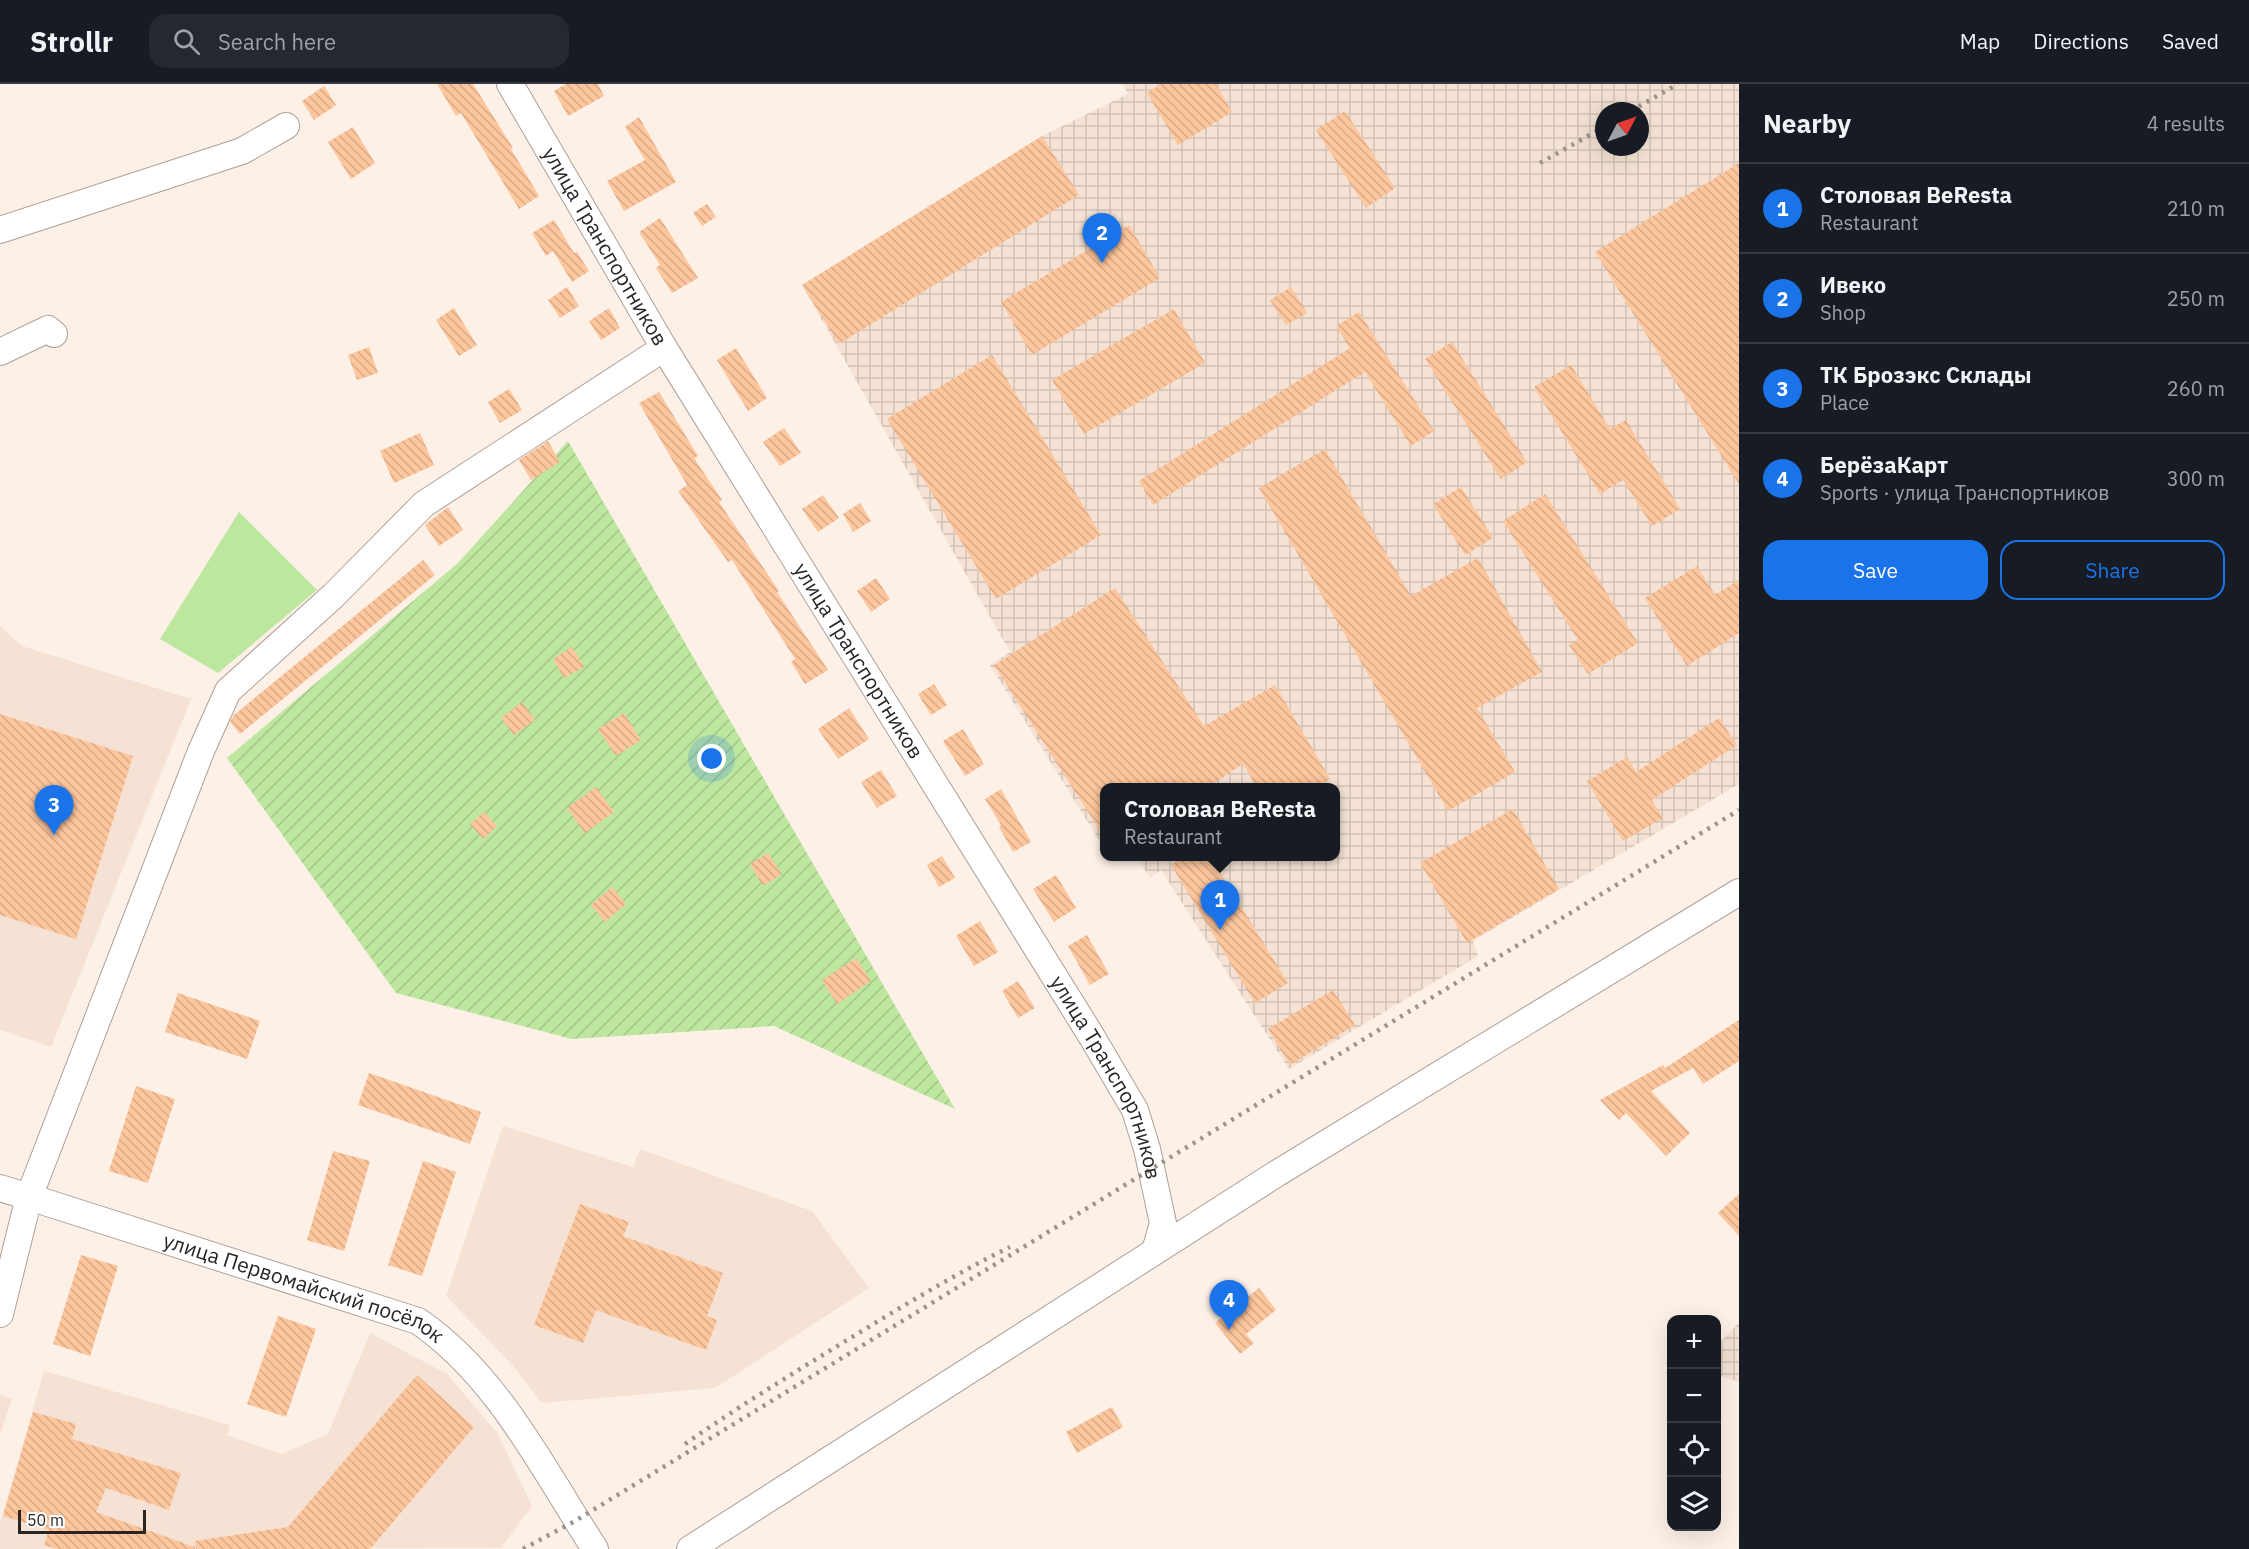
<!DOCTYPE html>
<html lang="en">
<head>
<meta charset="utf-8">
<style>
  :root { --surface:#171b24; --page:#242831; --text:#f1f3f6; --muted:#9ea1a6; --line:#363941; --accent:#1a73e8 }
  body { margin:0; font-family:"IBM Plex Sans",sans-serif; background:var(--page); color:var(--text) }
  .controls { position:absolute; right:18px; bottom:18px; display:grid; overflow:hidden; border-radius:12px; box-shadow:0 6px 24px #0002 }
  .controls button { width:54px; height:54px; display:grid; place-items:center; padding:0; border:0; border-bottom:2px solid var(--line); background:var(--surface); color:var(--text); font:30px sans-serif }
  .compass { position:absolute; left:1595px; top:18px; width:54px; height:54px; border-radius:50%; background:var(--surface); box-shadow:0 6px 24px #0002; rotate:49deg }
  .scale { position:absolute; left:18px; bottom:15px; width:128px; box-sizing:border-box; padding-left:6px; border:3px solid #2a2623; border-top:0; font-size:16px; line-height:21px; white-space:nowrap; color:#2a2623; -webkit-text-stroke:4px #fff; paint-order:stroke }
  .you { position:absolute; left:712px; top:675px; width:21px; height:21px; margin:-15px; border:4px solid #fff; border-radius:50%; background:#1a73e8; box-shadow:0 0 0 9px #1a73e833 }
  .badge { display:grid; place-items:center; width:39px; height:39px; border-radius:50%; background:var(--accent); color:#fff; font-size:20px; font-weight:700 }
  .pin { position:absolute; translate:-50% -50px; filter:drop-shadow(0 2px 3px #0008) }
  .pin::after { content:''; position:absolute; top:32px; width:21px; height:18px; background:inherit; clip-path:polygon(0 0,100% 0,50% 100%) }
  .popup { position:absolute; left:1100px; top:699px; width:240px; height:78px; box-sizing:border-box; display:grid; place-content:center; border-radius:12px; background:var(--surface); filter:drop-shadow(0 2px 4px #0005); font-size:20px; white-space:nowrap; color:var(--muted) }
  .popup b { font-size:22px; color:var(--text) }
  .popup::after { content:''; position:absolute; left:50%; top:100%; margin-left:-12px; border:12px solid transparent; border-top-color:var(--surface) }
  .list { margin:0; padding:0; list-style:none }
  h2 { display:flex; justify-content:space-between; align-items:center; height:78px; margin:0; padding:0 24px; font-size:26px }
  h2 small { font-size:20px; font-weight:400; color:var(--muted) }
  .list li { display:grid; grid-template-columns:39px 1fr auto; gap:18px; align-items:center; box-sizing:border-box; height:90px; padding:0 24px; border-top:2px solid var(--line) }
  .list b { display:block; font-size:22px; white-space:nowrap }
  .list p { margin:0; font-size:20px; white-space:nowrap; color:var(--muted) }
  .list em { font-size:20px; font-style:normal; color:var(--muted) }
  .actions { display:flex; gap:12px; padding:18px 24px }
  .actions a { flex:1; padding:14px 0; border:2px solid var(--accent); border-radius:18px; text-align:center; font-size:21px; color:var(--accent) }
  .actions .main { background:var(--accent); color:#fff }
  .icon { flex:none; width:33px; height:33px; fill:none; stroke:currentColor; stroke-width:2; stroke-linecap:round; stroke-linejoin:round }
  .map { position:relative; flex:none; width:1739px; height:1465px; overflow:hidden }
  header { display:flex; align-items:center; gap:36px; box-sizing:border-box; height:84px; padding:0 30px; background:var(--surface); border-bottom:2px solid var(--line) }
  header strong { font-size:28px }
  nav { display:flex; gap:33px; margin-inline-start:auto; font-size:21px }
  .search { width:420px; height:54px; background:var(--page); display:flex; align-items:center; gap:15px; box-sizing:border-box; padding:0 21px; border-radius:18px; color:var(--muted); font-size:22px }
  main { display:flex }
  aside { flex:1; background:var(--surface) }
  .map>svg:first-child { display:block }
  .built { fill:#f5e2d4 }
  .industrial { fill:url(#industrial-grid); fill-rule:evenodd }
  .park { fill:#bde69f }
  .garden { fill:url(#garden-furrows) }
  .building { fill:url(#building-back-hatch) }
  .lines { fill:none; stroke-linecap:round; stroke-linejoin:round }
  .minor-casing { stroke:#aca098; stroke-width:28 }
  .minor { stroke:#fff; stroke-width:26 }
  .rail { stroke:#9c938d; stroke-width:4.5; stroke-dasharray:3 6; stroke-linecap:butt }
  .labels { text-anchor:middle; stroke-width:6; stroke-linejoin:round; paint-order:stroke }
  .street-label { font-size:21px; fill:#2a2623; stroke:#fff }
</style>
</head>
<body>
<header>
<strong>Strollr</strong>
<div class="search"><svg class="icon" aria-label="search" viewBox="0 0 24 24"><circle cx="10" cy="10" r="6"/><path d="M15 15l6 6"/></svg>Search here</div>
<nav><a>Map</a><a>Directions</a><a>Saved</a></nav>
</header>
<main>
<div class="map">
<svg width="1739" height="1465" viewBox="0 0 1739 1465">
  <defs>
    <pattern id="industrial-grid" width="8" height="8" patternUnits="userSpaceOnUse" patternTransform="scale(1.5)"><rect width="8" height="8" fill="#f5e2d4"/><path d="M0 4h8M4 0v8" fill="none" stroke="#d2c2b6"/></pattern>
    <pattern id="garden-furrows" width="10" height="10" patternUnits="userSpaceOnUse" patternTransform="scale(1.5)"><rect width="10" height="10" fill="#bde69f"/><path d="M-1 1l2-2M0 10L10 0M9 11l2-2" fill="none" stroke="#a3c589"/></pattern>
    <pattern id="building-back-hatch" width="6" height="6" patternUnits="userSpaceOnUse" patternTransform="scale(1.5)"><rect width="6" height="6" fill="#fdc69d"/><path d="M-1 5l2 2M0 0l6 6M5-1l2 2" fill="none" stroke="#d9aa87"/></pattern>
  </defs>
  <rect width="100%" height="100%" fill="#fcf0e7"/>
  <g class="built">
    <polygon points="0,542 22,562 191,615 51,963 0,946"/>
    <polygon points="503,1042 633,1083 640,1065 812,1127 869,1204 715,1304 542,1319 513,1282 446,1212"/>
    <polygon points="370,1249 447,1290 498,1350 532,1422 501,1464 0,1465 0,1439 44,1287 230,1341 227,1351 281,1370 328,1350"/>
    <polygon points="0,1310 12,1315 0,1351"/>
  </g>
  <g class="industrial">
    <path d="M1123,0H1739V700L1473,857L1478,872L1289,985L1161,786L1150,794L1137,773L1336,772V704H1104V764L990,581L1010,568L802,201L1042,52L1128,10ZM1604,27H1640V63H1604Z"/>
    <polygon points="1739,1239 1739,1298 1717,1291 1716,1262"/>
  </g>
  <polygon class="park" points="239,428 317,506 218,589 160,555"/>
  <polygon class="garden" points="568,357 955,1025 774,942 572,955 396,909 227,674 458,479"/>
  <g class="building">
    <polygon points="437,0 473,0 513,64 511,65 539,112 519,125 461,29 456,32"/>
    <polygon points="566,0 598,0 604,12 568,32 554,7"/>
    <polygon points="1161,0 1216,0 1232,28 1178,61 1147,9"/>
    <polygon points="324,2 336,21 314,36 302,17"/>
    <polygon points="1345,27 1395,104 1366,124 1316,46"/>
    <polygon points="639,33 676,98 624,127 607,97 645,76 625,43"/>
    <polygon points="353,43 375,79 351,95 328,58"/>
    <polygon points="1042,52 1079,111 839,260 802,201"/>
    <polygon points="1739,79 1739,400 1595,168"/>
    <polygon points="707,120 716,133 702,142 693,129"/>
    <polygon points="660,134 698,194 672,209 656,184 660,181 639,148"/>
    <polygon points="554,136 574,169 577,168 589,187 572,198 553,167 546,172 532,149"/>
    <polygon points="1129,141 1160,194 1032,271 1001,218"/>
    <polygon points="567,203 579,222 560,234 548,216"/>
    <polygon points="1291,203 1307,229 1286,241 1270,216"/>
    <polygon points="454,224 477,261 459,272 436,236"/>
    <polygon points="609,224 620,244 601,256 589,237"/>
    <polygon points="1174,225 1205,279 1084,350 1052,296"/>
    <polygon points="1359,228 1434,347 1411,362 1365,288 1153,421 1139,397 1350,264 1336,242"/>
    <polygon points="1452,258 1527,378 1501,395 1425,275"/>
    <polygon points="369,263 378,289 357,296 348,271"/>
    <polygon points="736,264 767,314 748,327 717,276"/>
    <polygon points="992,271 1101,451 996,515 887,335"/>
    <polygon points="1571,281 1610,345 1626,336 1680,425 1652,442 1623,396 1600,410 1534,303"/>
    <polygon points="509,305 522,326 500,339 488,318"/>
    <polygon points="659,308 698,372 694,374 722,416 719,418 779,507 777,508 828,586 805,600 791,578 795,575 732,476 728,478 678,407 687,401 639,319"/>
    <polygon points="784,344 801,369 780,382 763,358"/>
    <polygon points="420,349 434,381 394,399 380,367"/>
    <polygon points="548,357 560,378 531,396 519,376"/>
    <polygon points="1325,365 1411,512 1478,474 1542,588 1477,624 1515,688 1448,727 1259,404"/>
    <polygon points="1461,403 1493,454 1465,471 1433,420"/>
    <polygon points="1545,410 1638,559 1588,590 1569,561 1578,556 1503,437"/>
    <polygon points="823,411 839,434 818,448 802,425"/>
    <polygon points="860,419 871,437 853,448 843,430"/>
    <polygon points="448,423 463,446 439,462 425,441"/>
    <polygon points="423,476 435,491 240,650 230,638 234,631"/>
    <polygon points="1697,482 1715,511 1739,496 1739,549 1687,582 1645,514"/>
    <polygon points="876,494 890,515 871,528 857,507"/>
    <polygon points="1115,504 1204,642 1275,601 1330,695 1315,704 1257,704 1243,680 1207,704 1104,704 1104,753 994,581"/>
    <polygon points="572,563 584,583 564,594 553,575"/>
    <polygon points="934,600 947,621 931,631 918,610"/>
    <polygon points="522,618 535,636 514,651 501,634"/>
    <polygon points="849,624 869,655 838,675 818,645"/>
    <polygon points="624,629 641,656 616,672 598,645"/>
    <polygon points="0,630 133,672 76,855 0,831"/>
    <polygon points="1719,634 1737,661 1652,716 1663,734 1623,757 1587,697 1627,673 1636,688"/>
    <polygon points="963,645 984,680 965,692 943,657"/>
    <polygon points="881,686 897,712 877,724 861,698"/>
    <polygon points="596,703 614,728 585,749 567,724"/>
    <polygon points="1001,705 1031,758 1013,768 999,743 1001,741 985,715"/>
    <polygon points="1513,725 1559,805 1467,859 1420,779"/>
    <polygon points="484,728 497,742 483,755 470,740"/>
    <polygon points="768,769 782,790 763,802 750,780"/>
    <polygon points="942,772 955,794 939,803 927,781"/>
    <polygon points="1185,772 1210,772 1288,899 1255,919 1171,781"/>
    <polygon points="1056,791 1076,824 1054,838 1033,805"/>
    <polygon points="612,803 626,820 605,838 591,821"/>
    <polygon points="980,837 998,868 974,882 956,852"/>
    <polygon points="1087,851 1109,890 1090,901 1068,862"/>
    <polygon points="856,874 871,897 837,920 822,896"/>
    <polygon points="1018,897 1035,924 1018,934 1002,907"/>
    <polygon points="1333,906 1355,941 1290,981 1268,945"/>
    <polygon points="178,909 260,937 247,975 165,948"/>
    <polygon points="1739,936 1739,977 1703,1000 1693,984 1651,1007 1690,1049 1666,1072 1626,1029 1619,1036 1600,1016 1663,981 1665,984"/>
    <polygon points="369,989 481,1028 470,1060 358,1021"/>
    <polygon points="136,1002 175,1015 148,1099 109,1087"/>
    <polygon points="333,1067 370,1077 344,1167 307,1156"/>
    <polygon points="423,1077 456,1088 422,1192 388,1181"/>
    <polygon points="1739,1110 1739,1152 1718,1129"/>
    <polygon points="580,1120 629,1138 623,1152 723,1189 707,1232 717,1236 706,1266 596,1226 583,1259 534,1241"/>
    <polygon points="81,1171 118,1182 90,1272 53,1260"/>
    <polygon points="1259,1204 1276,1226 1246,1250 1254,1259 1240,1270 1215,1239"/>
    <polygon points="278,1232 316,1245 286,1333 247,1320"/>
    <polygon points="417,1291 474,1343 370,1465 196,1465 195,1457 288,1443"/>
    <polygon points="1112,1323 1123,1343 1077,1369 1066,1348"/>
    <polygon points="33,1328 76,1340 72,1355 181,1389 169,1426 106,1404 96,1428 195,1463 195,1465 56,1465 44,1461 49,1446 3,1432"/>
  </g>
  <g class="lines">
    <g class="minor-casing">
      <g id="minor">
        <path id="s1" d="M510,0L664,264L1092,953L1135,1026L1147,1065L1163,1139L1155,1167"/>
        <polyline points="0,146 242,67 286,42"/>
        <polyline points="0,268 48,245 54,250"/>
        <polyline points="0,1104 29,1113 201,667 228,607 333,512 424,420 664,264"/>
        <path id="s2" d="M0,1230L29,1113L418,1237C498,1292 543,1385 595,1465"/>
        <polyline points="690,1465 1276,1090 1739,808"/>
      </g>
    </g>
    <use href="#minor" class="minor"/>
    <g class="rail">
      <polyline points="1631,27 1678,0"/>
      <polyline points="1540,79 1604,43"/>
      <path d="M685,1360C735,1325 787,1293 839,1261C895,1227 951,1192 1010,1163"/>
      <polyline points="523,1465 575,1437 1739,726"/>
    </g>
  </g>
  <g class="labels">
    <g class="street-label">
      <text dy="7" stroke="none"><textPath href="#s1" startOffset="188">улица Транспортников</textPath></text>
      <text dy="7" stroke="none"><textPath href="#s1" startOffset="674">улица Транспортников</textPath></text>
      <text dy="7" stroke="none"><textPath href="#s1" startOffset="1160">улица Транспортников</textPath></text>
      <text dy="7" stroke="none"><textPath href="#s2" startOffset="410">улица Первомайский посёлок</textPath></text>
    </g>
  </g>
</svg>
<div class="controls">
<button>+</button>
<button>−</button>
<button><svg class="icon" aria-label="locate" viewBox="0 0 24 24"><circle cx="12" cy="12" r="6"/><path d="M12 2v4M12 18v4M2 12h4M18 12h4"/></svg></button>
<button><svg class="icon" aria-label="layers" viewBox="0 0 24 24"><path d="M12 4l9 5-9 5-9-5zM3 14l9 5 9-5"/></svg></button>
</div>
<svg class="compass" viewBox="-18 -18 36 36"><path d="M0-13l5 13h-10z" fill="#e53935"/><path d="M0 13l5-13h-10z" fill="#9ea1a6"/></svg>
<div class="scale">50 m</div>
<div class="you"></div>
<div class="pin badge" style="left:1220px;top:846px">1</div>
<div class="popup"><b>Столовая BeResta</b>Restaurant</div>
<div class="pin badge" style="left:1102px;top:179px">2</div>
<div class="pin badge" style="left:54px;top:751px">3</div>
<div class="pin badge" style="left:1229px;top:1246px">4</div>
</div>
<aside>
<h2>Nearby<small>4 results</small></h2>
<ul class="list">
<li><span class="badge">1</span><div><b>Столовая BeResta</b><p>Restaurant</p></div><em>210 m</em></li>
<li><span class="badge">2</span><div><b>Ивеко</b><p>Shop</p></div><em>250 m</em></li>
<li><span class="badge">3</span><div><b>ТК Брозэкс Склады</b><p>Place</p></div><em>260 m</em></li>
<li><span class="badge">4</span><div><b>БерёзаКарт</b><p>Sports · улица Транспортников</p></div><em>300 m</em></li>
</ul>
<div class="actions"><a class="main">Save</a><a>Share</a></div>
</aside>
</main>
</body>
</html>
